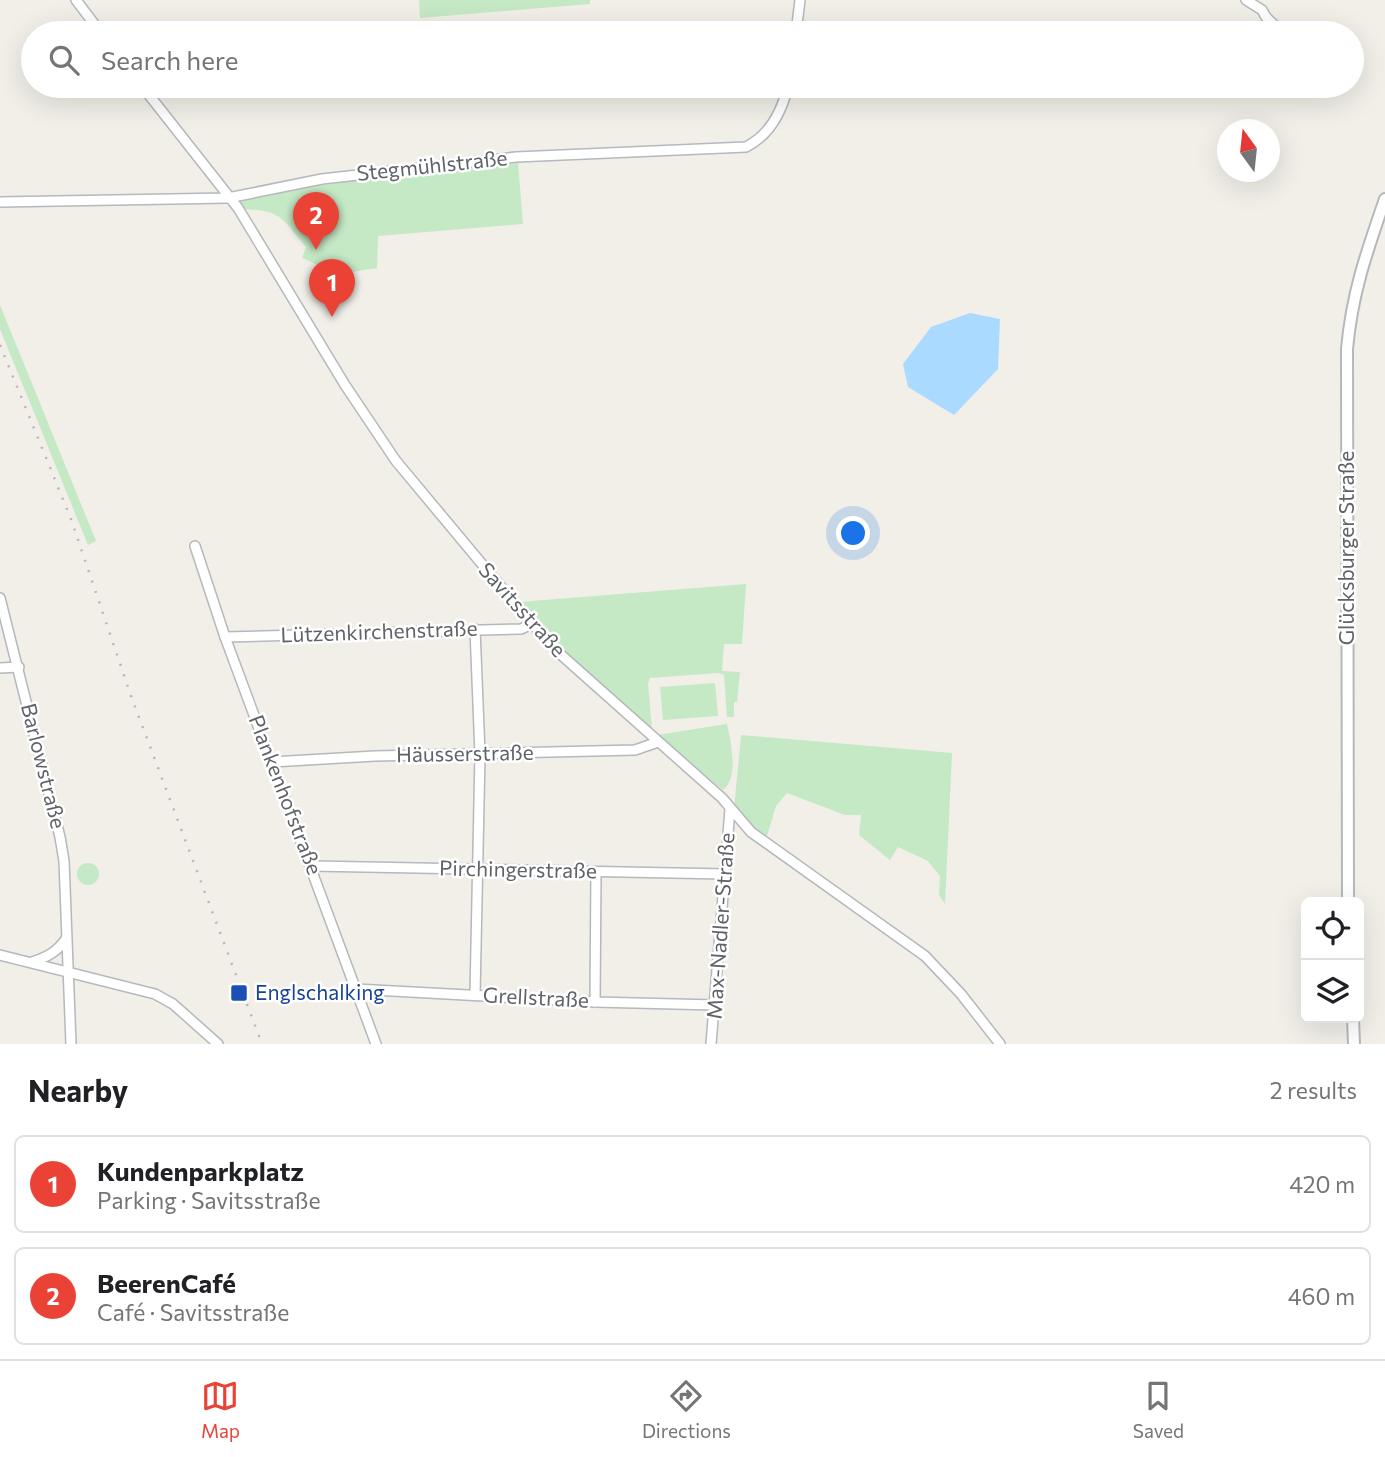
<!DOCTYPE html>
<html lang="en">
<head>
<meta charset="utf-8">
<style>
  :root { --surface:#fff; --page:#f6f6f6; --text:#202124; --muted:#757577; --line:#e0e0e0; --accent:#ea4335 }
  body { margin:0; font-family:Commissioner,sans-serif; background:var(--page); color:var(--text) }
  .controls { position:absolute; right:21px; bottom:21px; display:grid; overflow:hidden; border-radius:10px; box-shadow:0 7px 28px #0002 }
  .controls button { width:63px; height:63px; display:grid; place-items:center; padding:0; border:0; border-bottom:2px solid var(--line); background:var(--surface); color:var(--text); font:35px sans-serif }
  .compass { position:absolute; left:1217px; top:119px; width:63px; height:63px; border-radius:50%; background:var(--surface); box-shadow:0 7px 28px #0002; rotate:345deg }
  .you { position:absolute; left:854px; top:534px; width:24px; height:24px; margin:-18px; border:5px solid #fff; border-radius:50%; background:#1a73e8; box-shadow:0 0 0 10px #1a73e833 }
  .badge { display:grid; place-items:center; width:46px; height:46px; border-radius:50%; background:var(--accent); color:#fff; font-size:23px; font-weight:700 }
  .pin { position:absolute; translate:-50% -58px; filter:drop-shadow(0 2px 4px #0008) }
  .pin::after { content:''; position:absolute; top:37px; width:24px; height:21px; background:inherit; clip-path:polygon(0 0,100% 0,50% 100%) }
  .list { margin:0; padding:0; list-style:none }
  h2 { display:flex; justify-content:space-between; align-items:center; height:91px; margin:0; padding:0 28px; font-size:30px }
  h2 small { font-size:23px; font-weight:400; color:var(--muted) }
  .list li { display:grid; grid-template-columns:46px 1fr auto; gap:21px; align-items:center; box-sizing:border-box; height:98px; margin:0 14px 14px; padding:0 14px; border:2px solid var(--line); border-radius:10px }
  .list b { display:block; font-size:26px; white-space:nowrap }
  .list p { margin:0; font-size:23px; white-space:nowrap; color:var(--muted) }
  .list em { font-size:23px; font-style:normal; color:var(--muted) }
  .icon { flex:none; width:38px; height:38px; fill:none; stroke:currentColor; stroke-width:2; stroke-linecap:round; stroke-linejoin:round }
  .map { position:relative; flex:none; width:1385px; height:1044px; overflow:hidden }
  .search { position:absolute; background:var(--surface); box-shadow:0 7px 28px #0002; left:21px; right:21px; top:21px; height:77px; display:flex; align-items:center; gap:18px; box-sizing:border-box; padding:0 24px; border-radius:38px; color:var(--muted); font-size:26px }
  .sheet { height:315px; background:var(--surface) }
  nav { display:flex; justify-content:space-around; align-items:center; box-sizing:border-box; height:98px; border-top:2px solid var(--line); background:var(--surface); font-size:19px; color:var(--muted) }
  nav a { display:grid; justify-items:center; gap:4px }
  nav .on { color:var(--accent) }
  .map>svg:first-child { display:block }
  .green { fill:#c5e8c5 }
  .water { fill:#aadaff }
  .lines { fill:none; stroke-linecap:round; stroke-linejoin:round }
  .minor-casing { stroke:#b5b8bc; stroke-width:12 }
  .tertiary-casing { stroke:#b5b8bc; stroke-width:14 }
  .minor { stroke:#fff; stroke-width:9 }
  .tertiary { stroke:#fff; stroke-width:10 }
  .rail { stroke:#b6b7b8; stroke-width:2.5; stroke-dasharray:2 9; stroke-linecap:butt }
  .transit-dot { fill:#1a4fb4; stroke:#fff; stroke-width:2.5 }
  .labels { text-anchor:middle; stroke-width:5; stroke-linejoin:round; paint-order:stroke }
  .street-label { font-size:21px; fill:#5f6368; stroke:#fff }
  .transit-label { font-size:21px; fill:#164399; stroke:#fff; text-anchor:start }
</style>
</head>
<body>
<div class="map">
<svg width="1385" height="1044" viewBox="0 0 1385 1044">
  <rect width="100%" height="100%" fill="#f1efe8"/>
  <g class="green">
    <polygon points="419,0 590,0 590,4 420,18"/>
    <path d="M518,163L523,224L378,236L377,268L339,274L302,258L306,247C281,218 284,211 243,209L241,204L242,199C334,182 425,170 518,163Z"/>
    <polygon points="0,305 96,541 88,545 0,329"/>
    <polygon points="746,584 742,644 724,644 722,671 740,672 737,702 734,702 734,717 727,717 724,675 718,673 650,678 648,683 652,730 562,649 519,602"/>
    <polygon points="715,683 718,716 663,720 660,687"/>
    <path d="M727,724C731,742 739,777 723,790L657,735Z"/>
    <polygon points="741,735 952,753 945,904 939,895 940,876 928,861 898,847 890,860 859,835 861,815 845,815 787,793 776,806 766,839 734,809"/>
    <circle cx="88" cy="874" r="11"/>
  </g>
  <polygon class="water" points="970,313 1000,319 998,369 954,415 908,387 903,364 931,327"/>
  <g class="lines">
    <g class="minor-casing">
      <g id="minor">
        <polyline points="76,0 101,33"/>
        <polyline points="1246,0 1262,10 1266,17 1282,33"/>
        <polyline points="796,33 800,0"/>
        <polyline points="142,86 238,208 345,385 396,461 532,624 559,653 722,798 751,832 925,956 961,994 1000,1044"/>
        <path d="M0,202L228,198L322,179L516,157L746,147C770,135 782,111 788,86"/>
        <polyline points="195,546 225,637 376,1044"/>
        <polyline points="0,598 60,837 64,861 71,1044"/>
        <polyline points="225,637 521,629 532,624"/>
        <polyline points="0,668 19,667"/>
        <polyline points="272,762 375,756 635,750 658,742"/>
        <polyline points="312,866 725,874"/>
        <polyline points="0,955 155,994 173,1004 218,1044"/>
        <path d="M32,962C47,957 57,952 66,939"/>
        <polyline points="356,989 595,1002 715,1005"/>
        <polyline points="475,995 480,754 475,629"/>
        <polyline points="595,1002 596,872"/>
        <polyline points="711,1044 730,809"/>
      </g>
    </g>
    <g class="tertiary-casing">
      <g id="tertiary">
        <path d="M1348,902L1347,349C1352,293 1367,251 1385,199"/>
        <polyline points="1353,1018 1354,1044"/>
      </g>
    </g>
    <use href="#minor" class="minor"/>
    <use href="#tertiary" class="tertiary"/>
    <polyline class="rail" points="0,345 71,519 131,696 262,1044"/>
  </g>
  <rect class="transit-dot" x="230" y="984" width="18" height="18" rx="3.5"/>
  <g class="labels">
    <g class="street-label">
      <text transform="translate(432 166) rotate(-6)" y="7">Stegmühlstraße</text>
      <text transform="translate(1347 548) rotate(-90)" y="7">Glücksburger Straße</text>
      <text transform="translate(522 610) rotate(48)" y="7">Savitsstraße</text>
      <text transform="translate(379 632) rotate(-2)" y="7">Lützenkirchenstraße</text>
      <text transform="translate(465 754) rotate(-1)" y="7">Häusserstraße</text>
      <text transform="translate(43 766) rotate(76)" y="7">Barlowstraße</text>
      <text transform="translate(285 795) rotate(69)" y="7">Plankenhofstraße</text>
      <text transform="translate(518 870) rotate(1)" y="7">Pirchingerstraße</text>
      <text transform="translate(721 926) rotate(-86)" y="7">Max-Nadler-Straße</text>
      <text transform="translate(536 998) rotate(3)" y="7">Grellstraße</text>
    </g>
    <g class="transit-label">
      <text x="255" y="1000">Englschalking</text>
    </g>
  </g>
</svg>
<div class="controls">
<button><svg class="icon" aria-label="locate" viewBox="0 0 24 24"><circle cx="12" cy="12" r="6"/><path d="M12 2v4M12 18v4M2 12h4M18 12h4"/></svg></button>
<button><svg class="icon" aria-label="layers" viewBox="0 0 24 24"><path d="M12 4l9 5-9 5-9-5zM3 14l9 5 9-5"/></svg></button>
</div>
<svg class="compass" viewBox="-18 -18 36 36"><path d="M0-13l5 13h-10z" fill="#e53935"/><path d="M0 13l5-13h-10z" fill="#757577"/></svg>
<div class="you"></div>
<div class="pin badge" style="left:332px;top:317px">1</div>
<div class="pin badge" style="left:316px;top:250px">2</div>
<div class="search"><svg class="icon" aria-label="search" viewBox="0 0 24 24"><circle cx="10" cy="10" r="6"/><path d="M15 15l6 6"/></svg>Search here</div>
</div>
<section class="sheet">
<h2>Nearby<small>2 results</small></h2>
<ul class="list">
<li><span class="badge">1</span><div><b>Kundenparkplatz</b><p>Parking · Savitsstraße</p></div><em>420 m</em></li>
<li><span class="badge">2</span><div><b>BeerenCafé</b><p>Café · Savitsstraße</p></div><em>460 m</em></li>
</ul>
</section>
<nav>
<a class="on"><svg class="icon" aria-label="map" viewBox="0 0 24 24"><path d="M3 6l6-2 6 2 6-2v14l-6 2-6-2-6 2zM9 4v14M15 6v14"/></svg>Map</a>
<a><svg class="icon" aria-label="directions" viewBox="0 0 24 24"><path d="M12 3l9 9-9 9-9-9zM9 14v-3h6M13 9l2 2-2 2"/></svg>Directions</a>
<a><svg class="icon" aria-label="saved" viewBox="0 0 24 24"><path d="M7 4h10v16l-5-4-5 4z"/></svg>Saved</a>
</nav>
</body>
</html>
